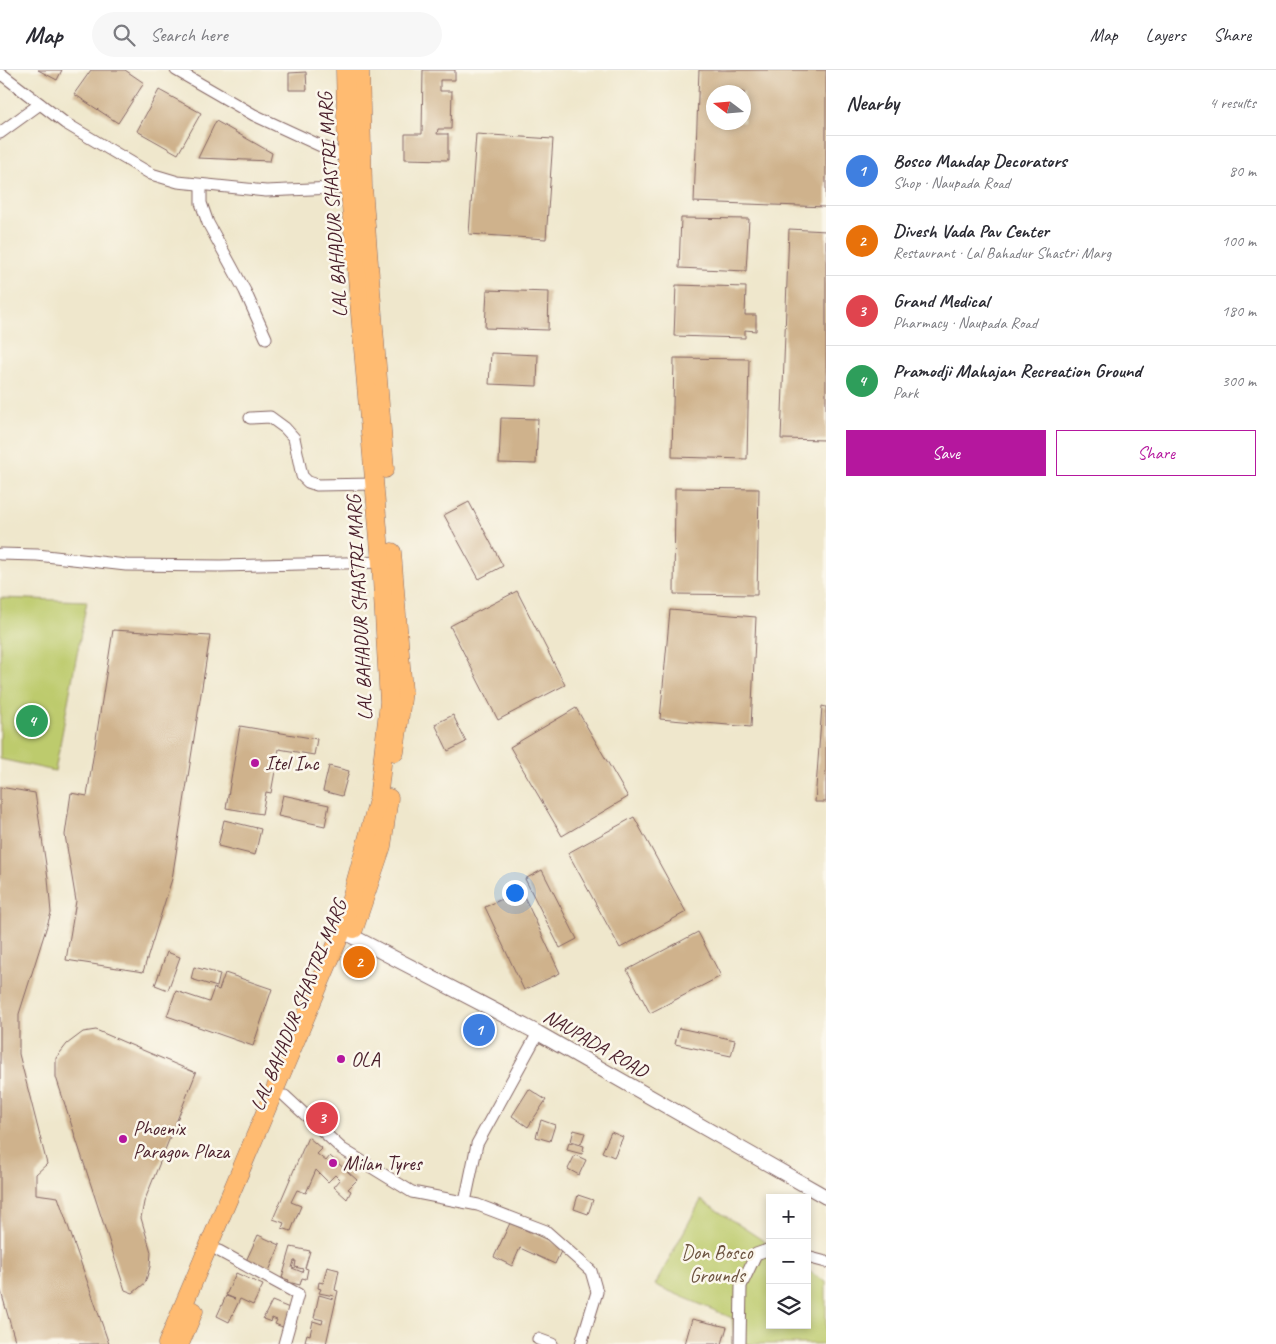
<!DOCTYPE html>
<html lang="en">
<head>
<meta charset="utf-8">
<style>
  :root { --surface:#fff; --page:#f7f7f7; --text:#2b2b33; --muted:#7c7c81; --line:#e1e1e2; --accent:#b5179e }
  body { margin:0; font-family:Caveat,sans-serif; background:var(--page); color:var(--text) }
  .controls { position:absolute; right:15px; bottom:15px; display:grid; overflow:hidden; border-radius:0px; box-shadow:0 2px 8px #0003 }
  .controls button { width:45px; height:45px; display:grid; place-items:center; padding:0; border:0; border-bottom:1px solid var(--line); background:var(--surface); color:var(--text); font:25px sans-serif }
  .compass { position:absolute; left:706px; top:15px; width:45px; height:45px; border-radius:50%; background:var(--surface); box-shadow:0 2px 8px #0003; rotate:286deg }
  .you { position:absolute; left:514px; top:822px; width:18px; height:18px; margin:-12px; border:4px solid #fff; border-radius:50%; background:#1a73e8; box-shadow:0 0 0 8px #1a73e833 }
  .badge { display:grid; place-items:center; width:32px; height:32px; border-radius:50%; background:var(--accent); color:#fff; font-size:16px; font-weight:700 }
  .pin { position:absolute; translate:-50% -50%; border:2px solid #fff; box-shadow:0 1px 5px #0006 }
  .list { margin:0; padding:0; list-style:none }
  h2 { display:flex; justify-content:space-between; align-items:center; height:65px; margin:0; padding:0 20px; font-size:21px }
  h2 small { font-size:16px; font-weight:400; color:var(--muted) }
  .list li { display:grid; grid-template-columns:32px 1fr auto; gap:15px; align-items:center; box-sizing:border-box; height:70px; padding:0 20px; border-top:1px solid var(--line) }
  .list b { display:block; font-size:19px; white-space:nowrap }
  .list p { margin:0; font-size:16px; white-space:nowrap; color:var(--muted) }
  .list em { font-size:16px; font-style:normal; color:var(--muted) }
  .actions { display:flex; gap:10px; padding:15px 20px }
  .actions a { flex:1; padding:11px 0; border:1px solid var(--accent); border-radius:0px; text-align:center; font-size:18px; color:var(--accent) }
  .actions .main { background:var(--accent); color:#fff }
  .icon { flex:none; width:28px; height:28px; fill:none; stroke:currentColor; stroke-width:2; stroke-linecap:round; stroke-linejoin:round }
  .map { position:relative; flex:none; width:826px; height:1274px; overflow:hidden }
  header { display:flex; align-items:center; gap:30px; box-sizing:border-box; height:70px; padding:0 25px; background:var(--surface); border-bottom:1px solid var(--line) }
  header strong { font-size:24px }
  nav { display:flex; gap:28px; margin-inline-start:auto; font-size:18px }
  .search { width:350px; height:45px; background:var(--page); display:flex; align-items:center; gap:12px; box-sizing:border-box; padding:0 18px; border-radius:28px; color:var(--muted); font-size:19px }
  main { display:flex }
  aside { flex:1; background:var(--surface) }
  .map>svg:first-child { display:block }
  .green { fill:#bdcb6d; stroke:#84754c }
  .building { fill:#cfb28c; fill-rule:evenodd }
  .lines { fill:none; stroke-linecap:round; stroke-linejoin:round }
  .minor-casing { stroke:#846563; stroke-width:13 }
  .tertiary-casing { stroke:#846563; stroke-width:16 }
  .primary-casing { stroke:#846563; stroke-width:19 }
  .minor { stroke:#fff; stroke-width:11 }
  .tertiary { stroke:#fff; stroke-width:14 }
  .primary { stroke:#ffbb71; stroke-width:18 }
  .poi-dot { fill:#b5179e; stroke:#fbf7ec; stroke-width:2 }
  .labels { text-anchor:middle; stroke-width:5; stroke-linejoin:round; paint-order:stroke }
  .street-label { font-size:20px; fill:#4a1f2b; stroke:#fbf7ec }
  .poi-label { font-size:20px; fill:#4a1f2b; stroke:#fbf7ec; text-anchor:start }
  .park-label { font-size:20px; fill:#6c533f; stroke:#fbf7ec }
</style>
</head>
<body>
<header>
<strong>Map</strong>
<div class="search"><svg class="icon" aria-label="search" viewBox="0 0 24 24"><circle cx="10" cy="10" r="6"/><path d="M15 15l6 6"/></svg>Search here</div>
<nav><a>Map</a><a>Layers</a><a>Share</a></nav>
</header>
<main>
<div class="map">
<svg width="826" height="1274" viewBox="0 0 826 1274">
  <rect width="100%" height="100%" fill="#fbf7ec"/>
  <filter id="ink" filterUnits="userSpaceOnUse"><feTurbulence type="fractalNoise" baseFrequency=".02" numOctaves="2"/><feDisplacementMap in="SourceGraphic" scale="10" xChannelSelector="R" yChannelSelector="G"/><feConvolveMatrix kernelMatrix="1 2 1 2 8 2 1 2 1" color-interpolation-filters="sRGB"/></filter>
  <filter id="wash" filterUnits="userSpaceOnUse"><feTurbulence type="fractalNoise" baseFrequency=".0096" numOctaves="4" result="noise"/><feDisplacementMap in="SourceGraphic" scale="20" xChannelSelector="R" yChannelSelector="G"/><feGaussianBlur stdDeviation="1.12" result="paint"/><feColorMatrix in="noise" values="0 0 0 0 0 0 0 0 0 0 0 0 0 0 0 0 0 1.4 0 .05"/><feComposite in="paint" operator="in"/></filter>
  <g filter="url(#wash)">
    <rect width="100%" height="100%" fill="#efe7cc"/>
    <g class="green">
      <polygon points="0,528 87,531 55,701 0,689"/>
      <polygon points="701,1130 770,1175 770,1255 807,1255 807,1200 826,1212 826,1274 735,1274 732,1248 655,1215"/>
    </g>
    <g id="blocks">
      <g class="building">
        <polygon points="38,0 62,0 57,10"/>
        <polygon points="91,0 125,0 144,13 118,53 74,24"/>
        <polygon points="423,0 455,0 455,10 440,10 440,21 452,21 451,59 438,59 437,64 448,64 448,90 405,89 405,64 422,64"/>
        <path d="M699,0H826V137L694,132ZM714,22H744V52H714Z"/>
        <polygon points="306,2 307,20 289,20 289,3"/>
        <polygon points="159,20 201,43 178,84 137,61"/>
        <polygon points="216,51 272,83 270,91 198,88"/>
        <polygon points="476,64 553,69 546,169 469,164"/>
        <polygon points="681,148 749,149 746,201 679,198"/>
        <polygon points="789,159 826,161 826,370 781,369"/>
        <polygon points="676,215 746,217 745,245 756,245 756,261 745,260 745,268 674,266"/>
        <polygon points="487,220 549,222 548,260 485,258"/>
        <polygon points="491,283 538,285 537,316 489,314"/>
        <polygon points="674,288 749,289 747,389 672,387"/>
        <polygon points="501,348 538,349 536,394 499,393"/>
        <polygon points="675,418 759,419 757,525 674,524"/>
        <polygon points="469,432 503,496 479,509 444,445"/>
        <polygon points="517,521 565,615 498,650 450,556"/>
        <polygon points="670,540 756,547 751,657 660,649"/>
        <polygon points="113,560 210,566 172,809 143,902 66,890 76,831 65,765 71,723 87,726"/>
        <polygon points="822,636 826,637 826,732 815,732"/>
        <polygon points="576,638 628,727 562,766 510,677"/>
        <polygon points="453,645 466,672 448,681 435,654"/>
        <polygon points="240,656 317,669 314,685 279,679 271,723 266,722 262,744 226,738"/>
        <polygon points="329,696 349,701 342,726 323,721"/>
        <polygon points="0,717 35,723 48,808 51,843 19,944 19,984 47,1094 36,1104 36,1124 58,1127 109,1274 16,1274 0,1218"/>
        <polygon points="283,725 329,735 325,756 278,746"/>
        <polygon points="634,747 686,842 620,878 568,783"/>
        <polygon points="224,750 261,759 255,785 218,776"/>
        <polygon points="542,800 577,869 560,878 525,809"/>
        <polygon points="521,820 560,903 524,920 485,837"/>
        <polygon points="698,862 721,906 650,943 627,900"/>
        <polygon points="167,882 180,887 168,920 155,915"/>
        <polygon points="194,897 220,904 217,917 191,909"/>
        <polygon points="225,903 272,919 253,976 167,946 176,921 209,932 214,918 219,920"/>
        <polygon points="679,958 735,970 731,986 675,974"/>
        <polygon points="96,960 196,1003 144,1132 141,1148 151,1182 150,1197 145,1213 133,1223 125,1220 56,1007 56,988 67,974 83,962"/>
        <polygon points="529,1019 546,1030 528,1057 512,1046"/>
        <polygon points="541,1050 555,1055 550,1071 536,1067"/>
        <polygon points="574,1060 585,1063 581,1074 571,1071"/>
        <polygon points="611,1062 623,1067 614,1087 602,1082"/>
        <polygon points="308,1067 322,1079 317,1084 326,1091 330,1086 357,1110 348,1119 351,1121 347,1129 334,1117 340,1110 335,1105 328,1112 316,1100 306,1123 297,1120 291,1132 301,1136 291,1161 282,1158 284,1153 273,1149"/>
        <polygon points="569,1072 584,1076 582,1084 567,1080"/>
        <polygon points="575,1085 586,1090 579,1105 568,1099"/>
        <polygon points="578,1125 593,1130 588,1144 574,1139"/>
        <polygon points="510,1153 563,1177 555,1194 520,1178 512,1196 494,1187"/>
        <polygon points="258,1165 280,1175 269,1201 246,1191"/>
        <path d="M291,1177L310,1181L305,1198L308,1199L306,1209L302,1208L300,1215L288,1212L289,1210L282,1208ZM294,1191H296L295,1197L303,1199L302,1202L292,1198Z"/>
        <polygon points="327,1197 339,1200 335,1220 338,1221 326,1274 315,1274 305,1271 307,1264 310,1265 313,1251 322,1254 323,1250 314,1248 319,1225 333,1229 334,1226 319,1223 321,1219 318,1218 319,1212 323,1213"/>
        <polygon points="236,1203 263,1215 253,1235 240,1229 229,1252 217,1246 226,1226 235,1229 226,1225"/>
        <polygon points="272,1231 292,1239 285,1258 275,1254 277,1250 272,1248 271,1252 263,1249"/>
        <polygon points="692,1249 727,1257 722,1274 685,1274"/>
      </g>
    </g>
  </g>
  <g filter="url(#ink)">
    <use href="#blocks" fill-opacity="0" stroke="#846563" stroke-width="1"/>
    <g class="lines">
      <g class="minor-casing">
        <g id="minor">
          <polyline points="176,0 254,45 347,88"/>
          <polyline points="0,3 65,53 151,104 178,112 266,121 356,117"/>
          <polyline points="0,63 40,34"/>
          <polyline points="201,115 201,133 208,153 245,221 266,268"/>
          <polyline points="250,348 270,347 285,358 294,368 302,406 308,412 317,415 375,414"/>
          <polyline points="0,484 37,485 126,495 220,496 386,492"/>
          <polyline points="285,1026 342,1079 412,1122 478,1135 546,1161 591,1201 597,1222 581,1274"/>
          <polyline points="465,1132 477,1074 538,963"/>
          <polyline points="219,1181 298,1224 284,1274"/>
          <polyline points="807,1187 826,1192"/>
          <polyline points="538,1269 552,1274"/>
          <polyline points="740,1274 741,1216 756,1184 770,1179"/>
        </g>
      </g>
      <g class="tertiary-casing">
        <polyline id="tertiary" points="342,861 538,963 826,1127"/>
      </g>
      <g class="primary-casing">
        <g id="primary">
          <polyline points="360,0 363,117 385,399"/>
          <polyline points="392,482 403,621 395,682"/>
          <polyline points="354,859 382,776 389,728"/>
          <polyline points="167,1274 342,861 378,730 389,632 381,493 347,88 345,0"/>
          <polyline points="180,1274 194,1241"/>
        </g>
      </g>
      <use href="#minor" class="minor"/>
      <use href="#tertiary" class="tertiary"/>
      <use href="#primary" class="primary"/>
    </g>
  </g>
  <g class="poi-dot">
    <circle cx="255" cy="693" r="5"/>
    <circle cx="341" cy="989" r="5"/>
    <circle cx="123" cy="1069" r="5"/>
    <circle cx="333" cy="1093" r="5"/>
  </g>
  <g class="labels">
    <g class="street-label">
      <text transform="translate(332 135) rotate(-94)" y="7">LAL BAHADUR SHASTRI MARG</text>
      <text transform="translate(359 538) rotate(-93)" y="7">LAL BAHADUR SHASTRI MARG</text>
      <text transform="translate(298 935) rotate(-68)" y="7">LAL BAHADUR SHASTRI MARG</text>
      <text transform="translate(596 973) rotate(30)" y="7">NAUPADA ROAD</text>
    </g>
    <g class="poi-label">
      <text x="265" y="700">Itel Inc</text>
      <text x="351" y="996">OLA</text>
      <text x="133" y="1065">Phoenix<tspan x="133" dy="23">Paragon Plaza</tspan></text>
      <text x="343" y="1100">Milan Tyres</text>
    </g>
    <g class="park-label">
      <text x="717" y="1189">Don Bosco<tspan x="717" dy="23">Grounds</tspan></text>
    </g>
  </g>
</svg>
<div class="controls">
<button>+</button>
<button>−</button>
<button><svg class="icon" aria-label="layers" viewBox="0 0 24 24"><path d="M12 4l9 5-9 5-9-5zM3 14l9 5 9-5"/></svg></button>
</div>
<svg class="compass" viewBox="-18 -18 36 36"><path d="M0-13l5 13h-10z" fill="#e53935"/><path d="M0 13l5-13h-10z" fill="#7c7c81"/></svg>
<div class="you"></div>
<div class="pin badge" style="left:479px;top:960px;background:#3f7fe0">1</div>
<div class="pin badge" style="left:359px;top:892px;background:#e8710a">2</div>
<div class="pin badge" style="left:322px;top:1048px;background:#e0444e">3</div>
<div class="pin badge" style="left:32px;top:651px;background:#2e9e5b">4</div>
</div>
<aside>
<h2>Nearby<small>4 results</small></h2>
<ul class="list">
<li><span class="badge" style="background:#3f7fe0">1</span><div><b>Bosco Mandap Decorators</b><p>Shop · Naupada Road</p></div><em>80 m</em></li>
<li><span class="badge" style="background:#e8710a">2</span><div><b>Divesh Vada Pav Center</b><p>Restaurant · Lal Bahadur Shastri Marg</p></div><em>100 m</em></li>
<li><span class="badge" style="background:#e0444e">3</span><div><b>Grand Medical</b><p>Pharmacy · Naupada Road</p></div><em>180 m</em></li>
<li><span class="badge" style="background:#2e9e5b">4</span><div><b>Pramodji Mahajan Recreation Ground</b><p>Park</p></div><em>300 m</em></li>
</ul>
<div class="actions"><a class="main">Save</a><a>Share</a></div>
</aside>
</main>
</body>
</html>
